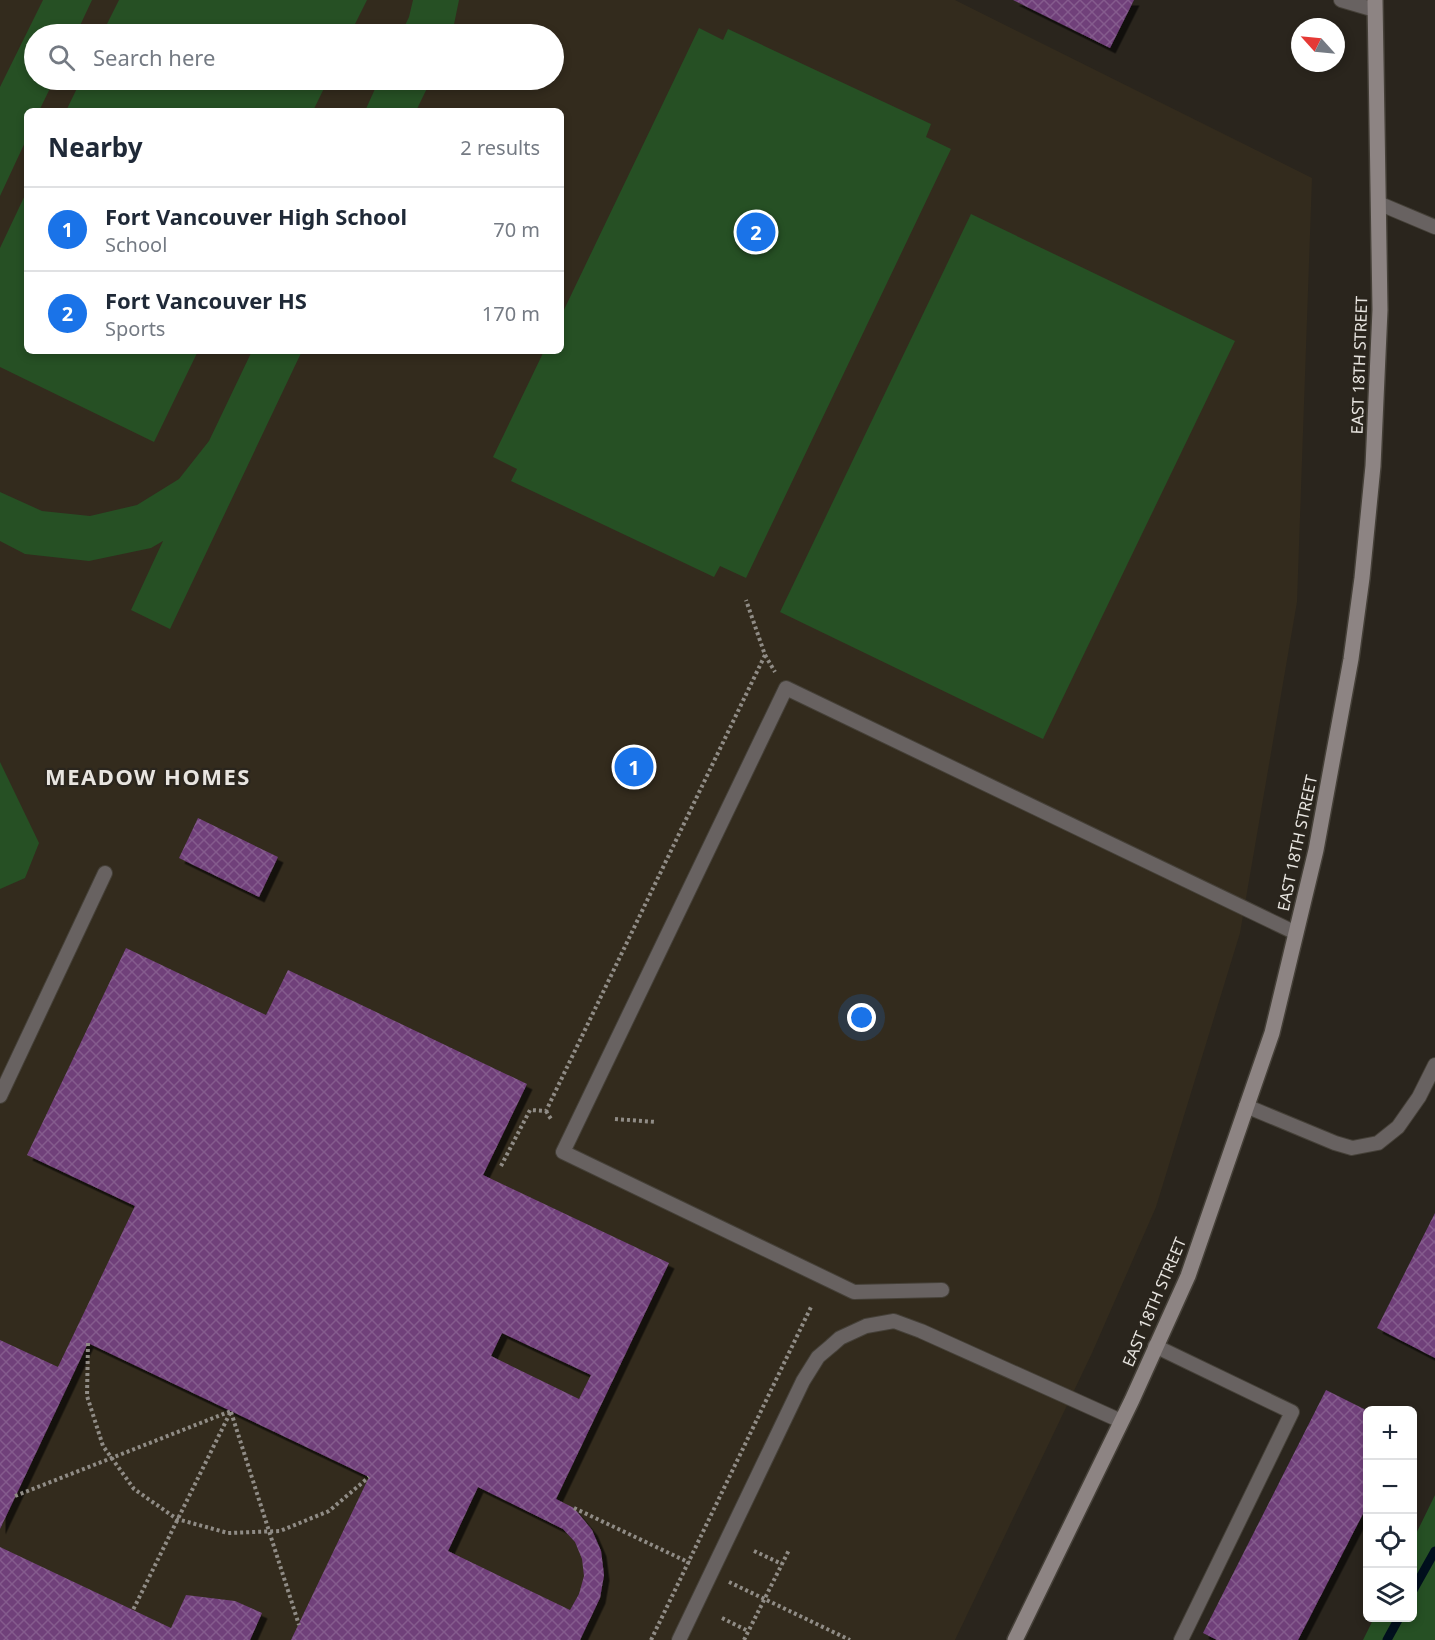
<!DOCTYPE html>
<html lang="en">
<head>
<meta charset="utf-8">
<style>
  :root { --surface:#fff; --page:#f6f6f7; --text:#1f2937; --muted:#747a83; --line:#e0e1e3; --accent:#1a73e8 }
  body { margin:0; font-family:"Noto Sans",sans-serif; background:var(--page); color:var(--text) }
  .controls { position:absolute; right:18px; bottom:18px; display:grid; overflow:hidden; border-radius:9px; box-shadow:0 3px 9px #0003 }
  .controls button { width:54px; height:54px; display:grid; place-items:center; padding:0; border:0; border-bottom:2px solid var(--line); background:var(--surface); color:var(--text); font:30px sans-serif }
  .compass { position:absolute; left:1291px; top:18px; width:54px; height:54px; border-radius:50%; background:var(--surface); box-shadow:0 3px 9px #0003; rotate:297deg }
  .you { position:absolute; left:862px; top:1018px; width:21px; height:21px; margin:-15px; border:4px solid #fff; border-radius:50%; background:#1a73e8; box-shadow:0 0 0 9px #1a73e833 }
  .badge { display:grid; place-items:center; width:39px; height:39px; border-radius:50%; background:var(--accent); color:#fff; font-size:20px; font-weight:700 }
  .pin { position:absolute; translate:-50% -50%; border:3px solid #fff; box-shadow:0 2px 6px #0006 }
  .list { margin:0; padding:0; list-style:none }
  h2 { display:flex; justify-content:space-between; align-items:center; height:78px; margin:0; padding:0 24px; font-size:26px }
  h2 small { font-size:20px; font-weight:400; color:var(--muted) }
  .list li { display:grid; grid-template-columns:39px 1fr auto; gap:18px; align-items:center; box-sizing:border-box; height:84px; padding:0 24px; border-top:2px solid var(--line) }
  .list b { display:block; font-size:22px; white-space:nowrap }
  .list p { margin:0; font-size:20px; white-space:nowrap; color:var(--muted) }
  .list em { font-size:20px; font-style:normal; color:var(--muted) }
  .icon { flex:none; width:33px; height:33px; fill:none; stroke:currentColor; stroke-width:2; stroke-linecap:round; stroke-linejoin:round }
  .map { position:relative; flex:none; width:1435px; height:1640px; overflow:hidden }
  .search { position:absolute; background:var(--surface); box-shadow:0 3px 9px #0003; left:24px; top:24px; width:540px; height:66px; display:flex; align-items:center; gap:15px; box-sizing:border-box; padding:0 21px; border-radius:33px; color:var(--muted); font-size:22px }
  .panel { position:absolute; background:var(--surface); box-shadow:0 3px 9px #0003; left:24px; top:108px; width:540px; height:246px; border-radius:9px }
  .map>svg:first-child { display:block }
  .built { fill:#332b1d; fill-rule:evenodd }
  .green { fill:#265024 }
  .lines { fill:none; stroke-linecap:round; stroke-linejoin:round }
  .stream { stroke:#000f1d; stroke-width:9 }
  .building { fill:url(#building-cross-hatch); fill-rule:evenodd; filter:url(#shadow) }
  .lane-casing { stroke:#454038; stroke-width:16 }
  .secondary-casing { stroke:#454038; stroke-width:18 }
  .path { stroke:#908c86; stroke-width:4; stroke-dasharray:3 3; stroke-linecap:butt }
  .lane { stroke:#686261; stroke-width:14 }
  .secondary { stroke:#8d8483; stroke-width:15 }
  .labels { text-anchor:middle; stroke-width:4.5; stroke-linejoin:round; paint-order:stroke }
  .street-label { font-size:16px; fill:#e8e5e0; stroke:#2a251d }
  .district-label { font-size:22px; font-weight:bold; letter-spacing:1.5px; fill:#e8e5e0; stroke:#2a251d }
</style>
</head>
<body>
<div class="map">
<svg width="1435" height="1640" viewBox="0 0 1435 1640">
  <defs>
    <pattern id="building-cross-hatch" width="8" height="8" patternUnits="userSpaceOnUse" patternTransform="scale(1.5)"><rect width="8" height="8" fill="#70407a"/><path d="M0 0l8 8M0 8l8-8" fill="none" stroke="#845b8d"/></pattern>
    <filter id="shadow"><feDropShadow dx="5.5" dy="5.5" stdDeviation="0" flood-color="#0009"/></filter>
  </defs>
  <rect width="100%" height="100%" fill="#2a251d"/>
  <path class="built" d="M0,0H955L1312,178L1297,602L1240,933L1156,1207L1092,1353L955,1640H0ZM34,34H554V80H34ZM27,111H561V351H27Z"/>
  <g class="green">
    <polygon points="43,0 92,0 76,34 34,34 34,80 54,80 39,111 27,111 27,138 0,196 0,87"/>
    <polygon points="119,0 367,0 350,34 102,34"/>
    <polygon points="413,0 459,0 452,34 401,34 409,17"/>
    <polygon points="699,28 723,40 728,29 931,124 926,137 951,149 746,578 720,566 714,577 511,481 517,469 493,457 544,351 561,351 561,316"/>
    <polygon points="81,80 328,80 313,111 66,111"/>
    <polygon points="379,80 431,80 416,111 365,111"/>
    <polygon points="27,191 27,351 198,351 154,442 0,367 0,248"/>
    <polygon points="971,214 1235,341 1043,739 780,612"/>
    <polygon points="252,351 302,351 170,629 131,610 163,541 151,548 89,561 25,554 0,541 0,492 42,511 90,516 137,505 179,479 209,441"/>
    <polygon points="0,762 39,843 25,878 0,889"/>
    <polygon points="1435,1495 1435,1640 1363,1640 1374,1618 1412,1618 1413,1540"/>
  </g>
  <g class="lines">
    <g class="stream">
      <polyline points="1412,1592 1435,1551"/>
      <polyline points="1387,1640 1399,1618"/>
    </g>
  </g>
  <g class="building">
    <polygon points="1013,0 1134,0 1110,48"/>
    <polygon points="198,818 278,857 259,897 179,858"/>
    <path d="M126,948L266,1015L288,970L527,1084L483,1175L669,1263L556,1499L574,1508L592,1530L601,1551L604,1575L600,1598L580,1640H291L369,1477L88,1343L0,1529V1340L58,1367L135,1206L27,1155ZM502,1333L591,1375L579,1399L491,1356ZM478,1487L563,1529L575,1542L582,1559L584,1576L579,1594L570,1610L448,1551Z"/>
    <polygon points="1435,1213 1435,1358 1377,1328"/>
    <polygon points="1326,1390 1368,1411 1368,1504 1298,1640 1217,1640 1203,1633"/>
    <polygon points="0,1547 171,1628 186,1595 235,1601 262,1613 250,1640 0,1640"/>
  </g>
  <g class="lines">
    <g class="lane-casing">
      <g id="lane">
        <polyline points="1341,0 1375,10"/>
        <polyline points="1378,203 1435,227"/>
        <polyline points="0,1096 105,873"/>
        <polyline points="1246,1106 1335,1143 1352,1148 1378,1143 1398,1127 1419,1097 1435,1065"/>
        <polyline points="942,1290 854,1292 563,1152 786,688 1296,933"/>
        <polyline points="1155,1346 1292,1412 1181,1640"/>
        <polyline points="679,1640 803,1381 818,1357 831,1346 840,1338 866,1326 894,1321 921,1331 1121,1421"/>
      </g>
    </g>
    <g class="secondary-casing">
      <polyline id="secondary" points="1015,1640 1132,1400 1188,1276 1272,1033 1316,850 1351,659 1362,578 1373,466 1380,310 1375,0"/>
    </g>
    <g class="path">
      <polyline points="765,655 775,672"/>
      <polyline points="546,1111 551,1119"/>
      <polyline points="615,1119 656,1122"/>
      <polyline points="501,1166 530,1110 546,1111 765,655 746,600"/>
      <polyline points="88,1343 87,1396 103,1446 134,1489 177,1519 228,1533 280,1531 329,1511 369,1477"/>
      <polyline points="231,1412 299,1625"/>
      <polyline points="15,1496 231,1411 133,1610"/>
      <polyline points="574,1508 690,1563"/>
      <polyline points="754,1551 782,1564"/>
      <polyline points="729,1582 850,1640"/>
      <polyline points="722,1618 748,1631"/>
      <polyline points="651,1640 811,1307"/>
      <polyline points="744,1640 789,1550"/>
    </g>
    <use href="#lane" class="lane"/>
    <use href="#secondary" class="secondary"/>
  </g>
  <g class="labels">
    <g class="street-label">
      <text transform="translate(1359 365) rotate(-88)" y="6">EAST 18TH STREET</text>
      <text transform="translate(1297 843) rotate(-78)" y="6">EAST 18TH STREET</text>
      <text transform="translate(1154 1302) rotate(-67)" y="6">EAST 18TH STREET</text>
    </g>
    <g class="district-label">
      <text x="148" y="785">MEADOW HOMES</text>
    </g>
  </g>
</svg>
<div class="controls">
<button>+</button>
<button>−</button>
<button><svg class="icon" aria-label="locate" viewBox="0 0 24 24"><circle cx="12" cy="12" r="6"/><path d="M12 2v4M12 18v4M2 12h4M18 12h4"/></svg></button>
<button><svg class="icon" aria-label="layers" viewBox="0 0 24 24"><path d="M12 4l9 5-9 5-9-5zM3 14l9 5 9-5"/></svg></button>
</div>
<svg class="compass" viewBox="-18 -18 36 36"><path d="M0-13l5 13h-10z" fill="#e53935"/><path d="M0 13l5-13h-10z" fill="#747a83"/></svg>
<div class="you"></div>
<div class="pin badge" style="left:634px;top:767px">1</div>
<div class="pin badge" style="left:756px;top:232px">2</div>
<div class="search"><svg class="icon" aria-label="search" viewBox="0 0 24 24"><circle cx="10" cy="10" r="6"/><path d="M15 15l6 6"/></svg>Search here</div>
<section class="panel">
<h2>Nearby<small>2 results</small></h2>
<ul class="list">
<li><span class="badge">1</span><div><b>Fort Vancouver High School</b><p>School</p></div><em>70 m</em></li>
<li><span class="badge">2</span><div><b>Fort Vancouver HS</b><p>Sports</p></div><em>170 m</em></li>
</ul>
</section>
</div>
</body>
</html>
